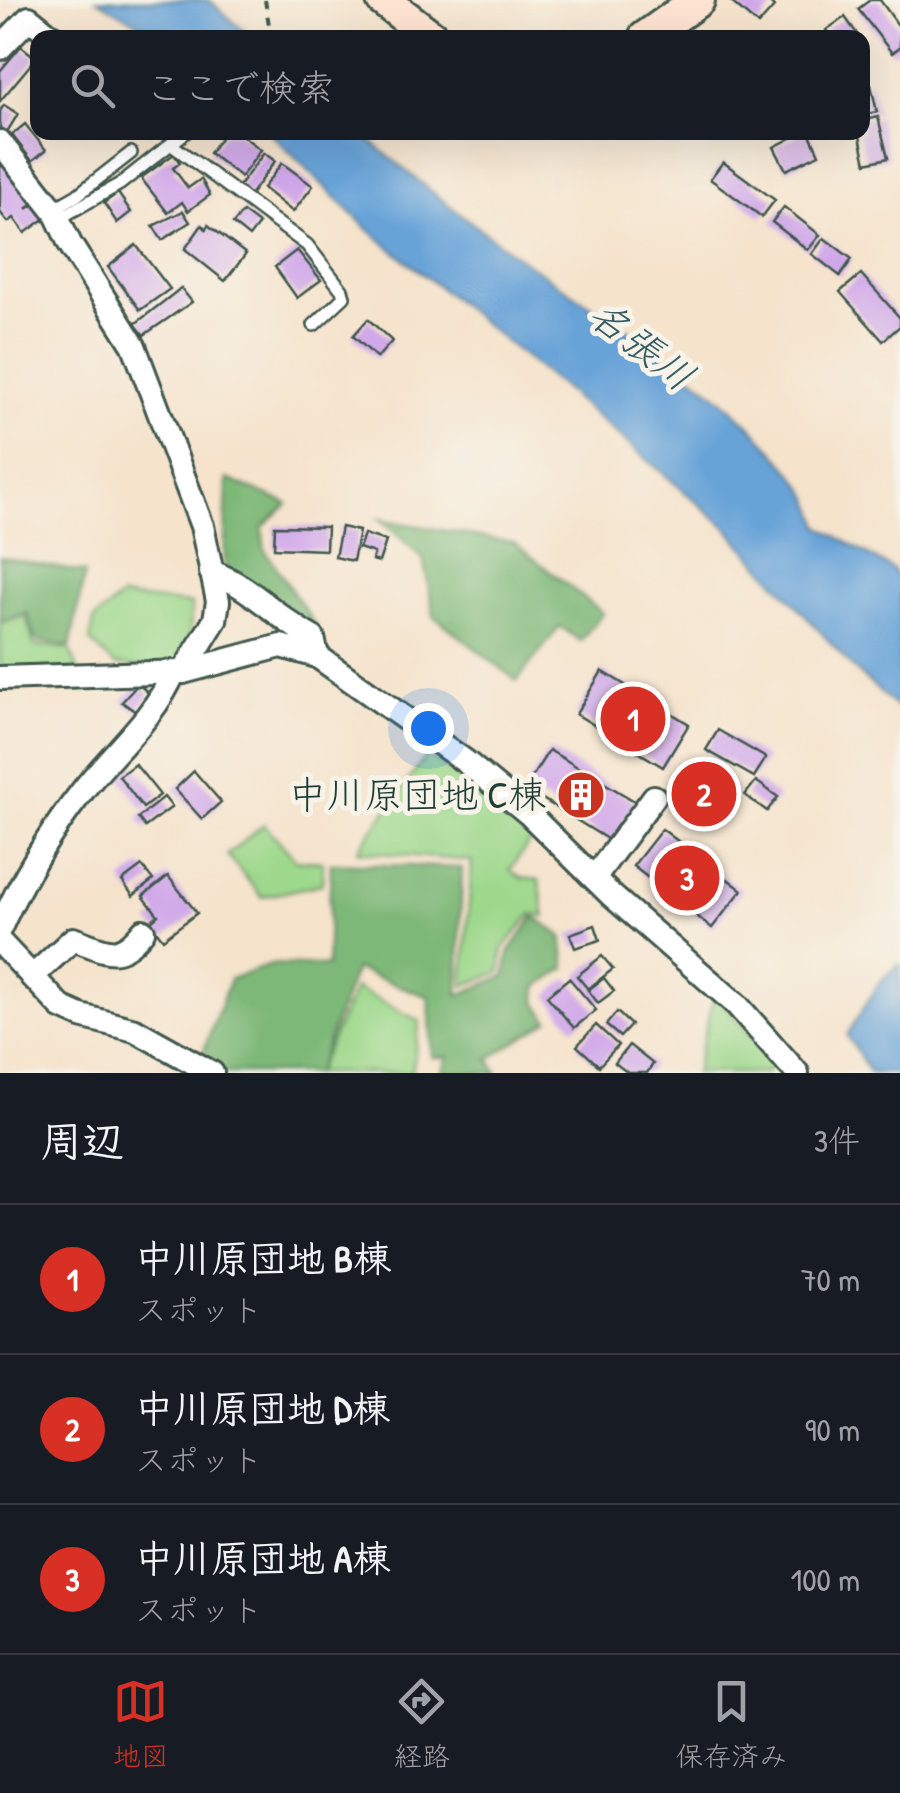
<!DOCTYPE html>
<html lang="ja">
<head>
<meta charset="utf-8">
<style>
  :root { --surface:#171b24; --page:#20242c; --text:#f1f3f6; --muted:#9ea1a6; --line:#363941; --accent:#d93025 }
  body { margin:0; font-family:"Patrick Hand","Klee One",sans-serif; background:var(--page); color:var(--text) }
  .you { position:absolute; left:428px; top:728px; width:35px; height:35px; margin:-25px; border:8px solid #fff; border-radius:50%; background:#1a73e8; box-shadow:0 0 0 15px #1a73e833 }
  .badge { display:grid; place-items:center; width:65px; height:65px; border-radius:50%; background:var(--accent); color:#fff; font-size:32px; font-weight:700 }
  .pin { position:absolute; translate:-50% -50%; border:5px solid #fff; box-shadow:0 2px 10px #0006 }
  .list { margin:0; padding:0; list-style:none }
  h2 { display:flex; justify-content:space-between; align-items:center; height:130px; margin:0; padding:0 40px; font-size:42px }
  h2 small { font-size:32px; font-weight:400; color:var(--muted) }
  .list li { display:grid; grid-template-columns:65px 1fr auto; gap:30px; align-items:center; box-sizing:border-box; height:150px; padding:0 40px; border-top:2px solid var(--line) }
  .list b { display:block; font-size:38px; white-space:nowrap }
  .list p { margin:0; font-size:32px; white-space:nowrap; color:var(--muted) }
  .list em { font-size:32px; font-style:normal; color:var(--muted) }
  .icon { flex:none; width:55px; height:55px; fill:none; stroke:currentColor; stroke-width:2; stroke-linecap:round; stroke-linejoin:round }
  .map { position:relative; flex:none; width:900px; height:1073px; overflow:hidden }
  .search { position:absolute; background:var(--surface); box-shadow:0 10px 40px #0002; left:30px; right:30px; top:30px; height:110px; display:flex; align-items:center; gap:25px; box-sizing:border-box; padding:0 35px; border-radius:20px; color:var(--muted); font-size:38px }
  .sheet { height:580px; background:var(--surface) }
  nav { display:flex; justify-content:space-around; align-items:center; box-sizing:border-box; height:140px; border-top:2px solid var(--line); background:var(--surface); font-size:28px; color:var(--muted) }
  nav a { display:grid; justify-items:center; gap:5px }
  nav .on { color:var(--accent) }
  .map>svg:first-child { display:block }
  .green { fill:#9ed88c; stroke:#5e8a60; stroke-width:2.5 }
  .forest { fill:#7eb878; stroke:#4e7a56; stroke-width:2.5 }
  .water { fill:#67a3d8; stroke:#437086; stroke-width:2.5 }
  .building { fill:#cfa6e9 }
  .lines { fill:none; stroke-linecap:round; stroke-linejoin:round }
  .lane-casing { stroke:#3f564b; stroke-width:16 }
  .street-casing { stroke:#3f564b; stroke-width:28 }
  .secondary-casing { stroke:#3f564b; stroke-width:38 }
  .path { stroke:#3f564b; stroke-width:4; stroke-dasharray:8 8; stroke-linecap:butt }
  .lane { stroke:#fff; stroke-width:11 }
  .street { stroke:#fff; stroke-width:22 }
  .secondary { stroke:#fee3d2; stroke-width:32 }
  .labels { text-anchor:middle; stroke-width:10; stroke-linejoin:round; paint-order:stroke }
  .poi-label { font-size:38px; fill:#1f3d34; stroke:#f7f3e8; text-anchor:end }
  .water-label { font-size:40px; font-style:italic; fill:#355c65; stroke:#f7f3e8 }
</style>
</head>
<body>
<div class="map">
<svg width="900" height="1073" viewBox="0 0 900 1073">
  <rect width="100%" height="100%" fill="#f7f3e8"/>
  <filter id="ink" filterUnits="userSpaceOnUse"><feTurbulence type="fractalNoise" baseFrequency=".01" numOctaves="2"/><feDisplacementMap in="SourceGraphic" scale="20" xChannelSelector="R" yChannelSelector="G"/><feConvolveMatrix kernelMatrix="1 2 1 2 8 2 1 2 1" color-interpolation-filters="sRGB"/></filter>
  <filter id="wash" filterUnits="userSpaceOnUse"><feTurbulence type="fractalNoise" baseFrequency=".0048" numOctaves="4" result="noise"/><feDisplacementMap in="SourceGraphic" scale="40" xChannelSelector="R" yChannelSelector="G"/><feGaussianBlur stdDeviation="2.25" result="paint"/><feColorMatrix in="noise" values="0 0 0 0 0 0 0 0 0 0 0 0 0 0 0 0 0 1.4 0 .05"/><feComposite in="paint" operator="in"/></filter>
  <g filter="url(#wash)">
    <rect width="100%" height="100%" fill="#f5e3cc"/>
    <g class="green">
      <polygon points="121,597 192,604 187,671 115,665 90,641 94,620"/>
      <polygon points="26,616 34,645 70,649 78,670 0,668 0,623"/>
      <polygon points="427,755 535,834 510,870 521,878 539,880 545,917 532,914 503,948 500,972 463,986 472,861 357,851"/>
      <polygon points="264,824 296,860 323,862 322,884 262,897 227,855"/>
      <polygon points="355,988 420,1021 412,1073 316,1073"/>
      <polygon points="715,991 773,1064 766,1073 695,1073"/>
    </g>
    <g class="forest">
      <polygon points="227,479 288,504 262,528 265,550 315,625 309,629 224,566"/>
      <polygon points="380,519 514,543 603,613 580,641 560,626 517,681 434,616 423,558"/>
      <polygon points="0,557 85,573 70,647 35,640 28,613 0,620"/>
      <polygon points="331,863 462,868 458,995 505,976 509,952 534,917 562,936 566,968 537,987 536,1002 549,1020 489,1059 498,1073 441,1073 448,1057 432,1057 429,997 355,969 316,1073 217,1073 198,1066 230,979 273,964 327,966"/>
    </g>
    <g class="water">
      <polygon points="97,0 209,0 251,37 163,37"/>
      <path d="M270,133H361C415,179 471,225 530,265C620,328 705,370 778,456C800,482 812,492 820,526L892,569L900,581V710L854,669L724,525L557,383L371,232Z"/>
      <polygon points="900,964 900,1073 870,1073 847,1035 880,981"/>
    </g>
    <g id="blocks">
      <g class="building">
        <polygon points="729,0 767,0 774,7 758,25"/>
        <polygon points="870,0 880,0 900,28 900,47 892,53 858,9"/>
        <polygon points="845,17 860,38 831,38 826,30"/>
        <polygon points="21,46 36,58 0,101 0,71"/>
        <polygon points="871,85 877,112 862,115 862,87"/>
        <polygon points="4,105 18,114 7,132 0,128 0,111"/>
        <polygon points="878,117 888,158 866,163 859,132 862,132 862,121"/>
        <polygon points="25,124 46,150 32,161 12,135"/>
        <polygon points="225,132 238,132 261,150 241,177 209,153"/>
        <polygon points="803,132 809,132 819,154 786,170 774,147"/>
        <polygon points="264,153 275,161 250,195 239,186"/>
        <polygon points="174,154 180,163 173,168 188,188 201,179 210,195 188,211 182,202 168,213 141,178"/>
        <polygon points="7,162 37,199 27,209 39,200 50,215 25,233 14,218 8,222 0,212 0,167"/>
        <polygon points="723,162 775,200 762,217 710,179"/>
        <polygon points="282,163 313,186 293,212 263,188"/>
        <polygon points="118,193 131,212 117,223 104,203"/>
        <polygon points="784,207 820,235 808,250 772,222"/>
        <polygon points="183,211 190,222 162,240 153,226"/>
        <polygon points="243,212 259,224 249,237 233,224"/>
        <polygon points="202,225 206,229 208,225 246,254 225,281 185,249"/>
        <polygon points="824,238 852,259 840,276 812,254"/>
        <polygon points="136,245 170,289 140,310 108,267"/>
        <polygon points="297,250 321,280 297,298 275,267"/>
        <polygon points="861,274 900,318 900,326 883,341 840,292"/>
        <polygon points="181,288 192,302 144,335 135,324"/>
        <polygon points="368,319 392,341 377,358 353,336"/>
        <polygon points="275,526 327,527 326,550 274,548"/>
        <polygon points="341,527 359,531 353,561 335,557"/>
        <polygon points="364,534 386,541 379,562 372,560 374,553 359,548"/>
        <polygon points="602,671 689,724 663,767 576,714"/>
        <polygon points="138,684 150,694 136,712 122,702"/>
        <polygon points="718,730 766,758 754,777 706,750"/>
        <polygon points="549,750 636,802 612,842 525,788"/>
        <polygon points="696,761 737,790 712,827 670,798"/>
        <polygon points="135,764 160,795 143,808 119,776"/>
        <polygon points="194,771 221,802 202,819 175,789"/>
        <polygon points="756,781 778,797 767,811 745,795"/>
        <polygon points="164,797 172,807 145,827 138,818"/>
        <polygon points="662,829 742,890 712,928 633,866"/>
        <polygon points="142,866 153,880 133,896 122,881"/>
        <polygon points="168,876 197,913 163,939 150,922 158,915 143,896"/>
        <polygon points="595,925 600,940 575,948 570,934"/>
        <polygon points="602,956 613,969 588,989 577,976"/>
        <polygon points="569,978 596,1010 574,1028 547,996"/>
        <polygon points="604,978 614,991 598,1003 588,990"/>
        <polygon points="617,1012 631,1025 620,1037 606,1025"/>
        <polygon points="596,1025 618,1045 599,1066 577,1046"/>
        <polygon points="629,1045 653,1064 647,1073 628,1073 615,1063"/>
      </g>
    </g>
  </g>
  <g filter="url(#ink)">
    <use href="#blocks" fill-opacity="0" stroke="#3f564b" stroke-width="2.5"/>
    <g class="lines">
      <g class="lane-casing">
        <g id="lane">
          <polyline points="172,145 307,245 342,290 344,297 314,325"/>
          <polyline points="53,209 76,196 131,153"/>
          <polyline points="58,219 120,184 186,132"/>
        </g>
      </g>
      <g class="street-casing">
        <g id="street">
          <polyline points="0,48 29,18 54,38"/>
          <polyline points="0,142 55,212 70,244 134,346 202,526 218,601 215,620 183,672"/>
          <path d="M211,572C249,584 278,619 313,638L317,656"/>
          <polyline points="0,678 183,672 281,646 317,656 466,762 529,814 611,895 737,1005 797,1073"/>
          <polyline points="594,878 654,797"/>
          <path d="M0,928C22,878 51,831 84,789C114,751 155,717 174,672"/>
          <polyline points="0,942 61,1007 81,1016 135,1030 212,1073"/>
          <path d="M32,977L73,939C108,951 117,963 143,931"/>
        </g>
      </g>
      <g class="secondary-casing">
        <g id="secondary">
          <polyline points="383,0 433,38"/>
          <polyline points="645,38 698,0"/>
        </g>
      </g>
      <polyline class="path" points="265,0 271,38"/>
      <use href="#lane" class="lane"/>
      <use href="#street" class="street"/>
      <use href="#secondary" class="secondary"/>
    </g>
  </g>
  <defs>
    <g id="building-disc" transform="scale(2.5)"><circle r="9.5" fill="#c8321e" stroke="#f7f3e8"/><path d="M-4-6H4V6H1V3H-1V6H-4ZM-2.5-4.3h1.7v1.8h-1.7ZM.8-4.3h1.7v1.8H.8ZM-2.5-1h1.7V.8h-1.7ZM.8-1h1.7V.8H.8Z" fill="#fff"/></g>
  </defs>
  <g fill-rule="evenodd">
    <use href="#building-disc" x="581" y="795"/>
  </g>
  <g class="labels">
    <g class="poi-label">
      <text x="546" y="808">中川原団地 C棟</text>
    </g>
    <g class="water-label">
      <text transform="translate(642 345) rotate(38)" y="14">名張川</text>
    </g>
  </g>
</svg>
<div class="you"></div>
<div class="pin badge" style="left:633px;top:719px">1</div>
<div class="pin badge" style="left:704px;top:794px">2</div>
<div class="pin badge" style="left:687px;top:878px">3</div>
<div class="search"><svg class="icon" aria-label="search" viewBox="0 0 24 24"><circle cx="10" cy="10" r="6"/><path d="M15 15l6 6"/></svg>ここで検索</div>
</div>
<section class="sheet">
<h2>周辺<small>3件</small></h2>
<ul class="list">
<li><span class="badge">1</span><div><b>中川原団地 B棟</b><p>スポット</p></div><em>70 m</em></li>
<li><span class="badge">2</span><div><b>中川原団地 D棟</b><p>スポット</p></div><em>90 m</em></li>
<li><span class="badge">3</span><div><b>中川原団地 A棟</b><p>スポット</p></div><em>100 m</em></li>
</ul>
</section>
<nav>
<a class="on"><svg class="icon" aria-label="map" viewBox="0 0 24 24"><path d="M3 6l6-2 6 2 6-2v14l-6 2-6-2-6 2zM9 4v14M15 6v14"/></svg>地図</a>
<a><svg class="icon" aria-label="directions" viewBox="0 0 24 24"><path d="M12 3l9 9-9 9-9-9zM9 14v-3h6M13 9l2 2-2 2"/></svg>経路</a>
<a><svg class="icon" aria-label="saved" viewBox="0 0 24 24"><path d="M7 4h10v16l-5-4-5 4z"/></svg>保存済み</a>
</nav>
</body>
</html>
